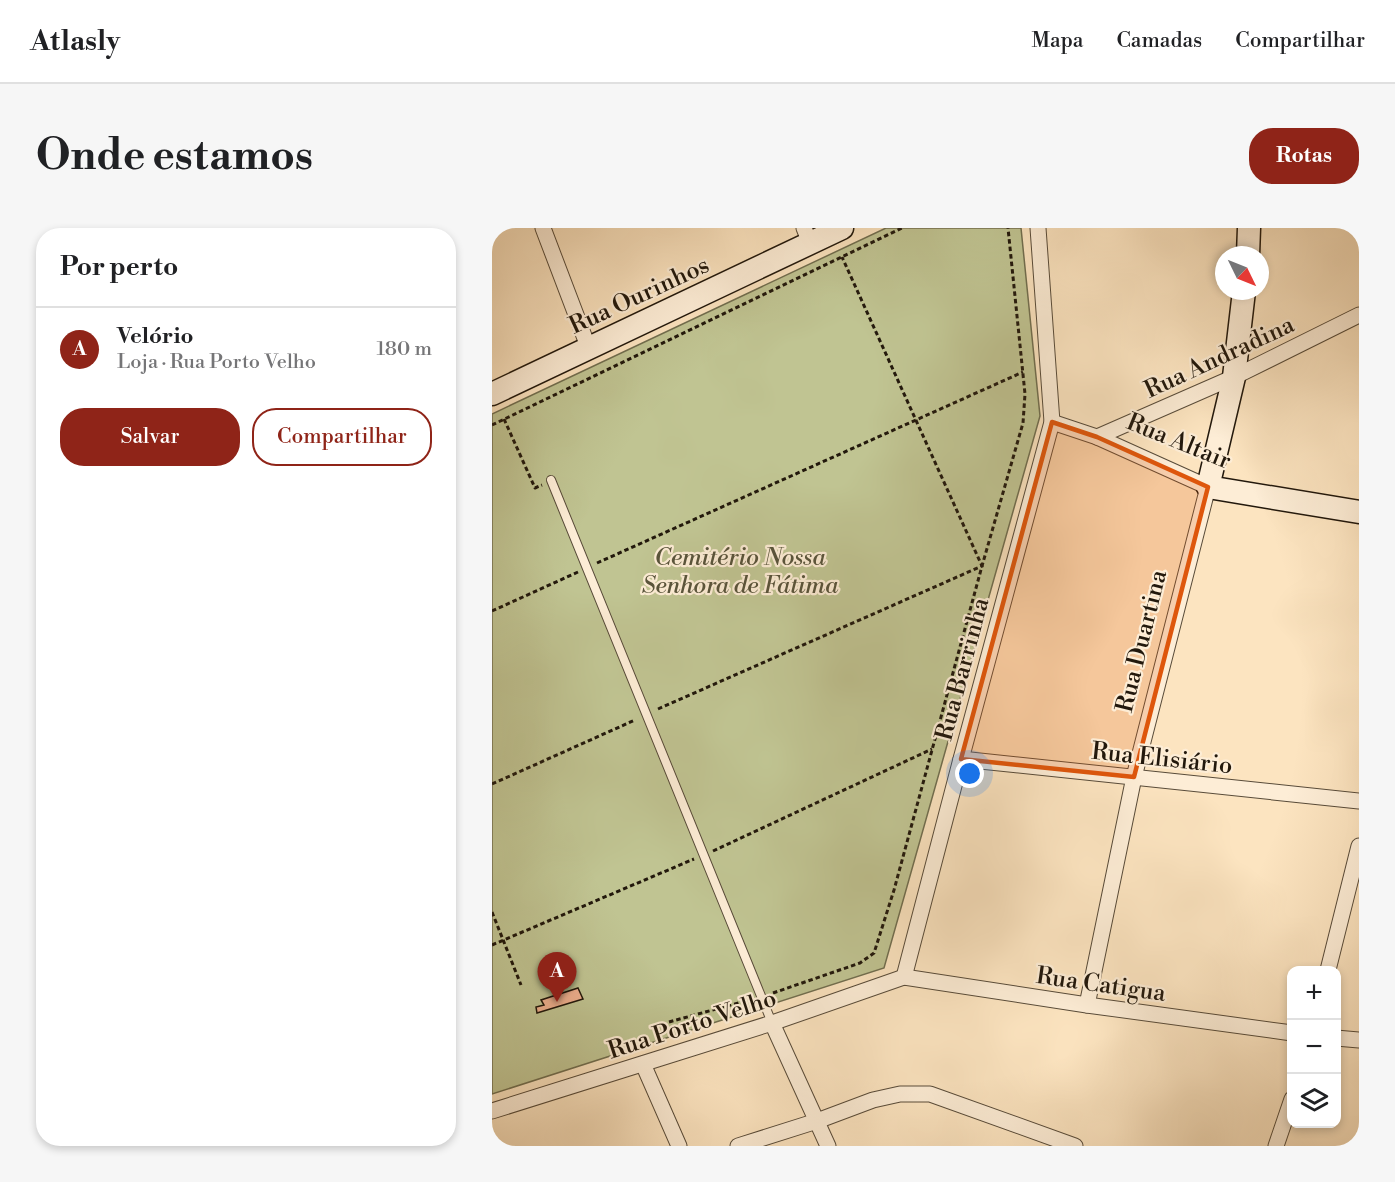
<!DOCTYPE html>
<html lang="pt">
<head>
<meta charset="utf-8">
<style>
  :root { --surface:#fff; --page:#f6f6f6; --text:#202124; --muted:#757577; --line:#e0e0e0; --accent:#8f2418 }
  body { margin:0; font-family:"Libre Bodoni",serif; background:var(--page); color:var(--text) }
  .controls { position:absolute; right:18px; bottom:18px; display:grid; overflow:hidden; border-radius:12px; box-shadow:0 3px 9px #0003 }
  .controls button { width:54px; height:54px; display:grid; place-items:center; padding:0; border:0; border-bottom:2px solid var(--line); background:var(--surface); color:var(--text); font:30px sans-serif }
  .compass { position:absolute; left:723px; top:18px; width:54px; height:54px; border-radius:50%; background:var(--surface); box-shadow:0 3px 9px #0003; rotate:133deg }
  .you { position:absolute; left:478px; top:546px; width:21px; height:21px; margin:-15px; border:4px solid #fff; border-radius:50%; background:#1a73e8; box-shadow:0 0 0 9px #1a73e833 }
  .badge { display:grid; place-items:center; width:39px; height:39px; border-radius:50%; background:var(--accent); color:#fff; font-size:20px; font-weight:700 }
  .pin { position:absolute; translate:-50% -50px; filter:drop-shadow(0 2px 3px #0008) }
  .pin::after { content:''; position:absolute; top:32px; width:21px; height:18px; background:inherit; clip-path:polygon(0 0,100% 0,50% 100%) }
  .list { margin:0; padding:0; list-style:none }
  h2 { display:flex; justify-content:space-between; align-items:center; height:78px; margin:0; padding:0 24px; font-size:26px }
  h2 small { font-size:20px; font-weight:400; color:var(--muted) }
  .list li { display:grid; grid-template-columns:39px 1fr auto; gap:18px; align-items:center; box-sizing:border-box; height:84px; padding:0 24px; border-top:2px solid var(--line) }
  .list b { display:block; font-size:22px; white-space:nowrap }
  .list p { margin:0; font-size:20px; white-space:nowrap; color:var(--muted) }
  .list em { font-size:20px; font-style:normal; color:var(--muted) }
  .actions { display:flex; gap:12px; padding:18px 24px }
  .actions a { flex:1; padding:14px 0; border:2px solid var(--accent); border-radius:24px; text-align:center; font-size:21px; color:var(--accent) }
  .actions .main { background:var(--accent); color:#fff }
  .icon { flex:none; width:33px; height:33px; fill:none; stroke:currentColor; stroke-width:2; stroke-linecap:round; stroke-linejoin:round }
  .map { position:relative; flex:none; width:867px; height:918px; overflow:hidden; border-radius:24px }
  header { display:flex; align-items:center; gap:36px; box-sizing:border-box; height:84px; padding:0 30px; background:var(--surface); border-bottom:2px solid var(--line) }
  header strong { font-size:28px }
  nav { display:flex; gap:33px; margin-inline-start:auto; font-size:21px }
  .intro { display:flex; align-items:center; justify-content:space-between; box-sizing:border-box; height:144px; padding:0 36px }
  h1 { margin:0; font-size:42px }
  .button { padding:15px 27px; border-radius:24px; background:var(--accent); color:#fff; font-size:21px; font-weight:700 }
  main { display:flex; gap:36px; padding:0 36px }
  aside { flex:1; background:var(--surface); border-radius:24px; box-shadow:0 3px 9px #0003 }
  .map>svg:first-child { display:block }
  .green { fill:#c0c492; stroke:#716e4f; stroke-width:1.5 }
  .building { fill:#eeb08f; stroke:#22180c; stroke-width:1.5 }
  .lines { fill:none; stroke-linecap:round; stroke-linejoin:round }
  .lane-casing { stroke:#584b39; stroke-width:10 }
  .street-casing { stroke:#584b39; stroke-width:17 }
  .secondary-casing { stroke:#22180c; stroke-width:25 }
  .path { stroke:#22180c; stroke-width:3; stroke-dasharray:4.5 3; stroke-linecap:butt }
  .lane { stroke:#fdedd6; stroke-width:8 }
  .street { stroke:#fdedd6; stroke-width:15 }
  .secondary { stroke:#fdedd6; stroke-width:22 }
  .marked { fill:#de560c; fill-opacity:0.2; stroke:#de560c; stroke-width:4.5; stroke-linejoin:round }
  .labels { text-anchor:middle; stroke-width:4.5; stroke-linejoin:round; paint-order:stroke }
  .street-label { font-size:24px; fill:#22180c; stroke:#fdedd6 }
  .park-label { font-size:24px; font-style:italic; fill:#59543b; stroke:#fdedd6 }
</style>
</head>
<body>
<header>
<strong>Atlasly</strong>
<nav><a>Mapa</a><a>Camadas</a><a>Compartilhar</a></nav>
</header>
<div class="intro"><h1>Onde estamos</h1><a class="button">Rotas</a></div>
<main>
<aside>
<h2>Por perto<small></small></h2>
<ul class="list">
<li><span class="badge">A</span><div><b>Velório</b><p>Loja · Rua Porto Velho</p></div><em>180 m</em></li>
</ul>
<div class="actions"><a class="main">Salvar</a><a>Compartilhar</a></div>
</aside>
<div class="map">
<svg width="867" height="918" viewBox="0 0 867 918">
  <rect width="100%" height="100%" fill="#fce4c0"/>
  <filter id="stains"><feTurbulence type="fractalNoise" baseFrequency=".00333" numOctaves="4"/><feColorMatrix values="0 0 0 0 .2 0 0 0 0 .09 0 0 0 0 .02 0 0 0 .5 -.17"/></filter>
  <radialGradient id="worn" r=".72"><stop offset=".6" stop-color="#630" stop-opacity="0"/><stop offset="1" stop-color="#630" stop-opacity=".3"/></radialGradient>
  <polygon class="green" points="394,0 529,0 548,188 392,740 0,866 0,186"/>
  <polygon class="building" points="86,760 91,771 45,785 44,779 52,777 49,772"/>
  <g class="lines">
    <g class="lane-casing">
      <polyline id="lane" points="59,252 280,795"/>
    </g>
    <g class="street-casing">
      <g id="street">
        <polyline points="51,0 97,121"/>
        <polyline points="312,0 318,15"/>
        <polyline points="560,194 605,209 716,259 642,549 595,777"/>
        <polyline points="605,209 742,149 867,87"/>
        <polyline points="469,531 867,573"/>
        <polyline points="836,742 867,618"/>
        <polyline points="412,749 469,531 560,194 546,0"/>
        <polyline points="280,795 336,918"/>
        <polyline points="844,810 867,812"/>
        <polyline points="151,836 187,918"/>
        <polyline points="0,883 280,795 412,749 595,777 800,805"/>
        <polyline points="246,918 325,893 381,872 408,866 438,866 583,918"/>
        <polyline points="784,918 800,871"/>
      </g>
    </g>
    <g class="secondary-casing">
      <g id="secondary">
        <polyline points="756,27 757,0"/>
        <polyline points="752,63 742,149 716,259 867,284"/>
        <polyline points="0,166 350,0"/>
      </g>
    </g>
    <g class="path">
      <polyline points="12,191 43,260 50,257"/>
      <polyline points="0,197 410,0"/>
      <polyline points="105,335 531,144"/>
      <polyline points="0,383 86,344"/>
      <polyline points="166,481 490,338 350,29"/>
      <polyline points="0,556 143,492"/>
      <polyline points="221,623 440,521"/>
      <polyline points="0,684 29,757"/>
      <polyline points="0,717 202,631"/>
      <polyline points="281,765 368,735 382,725 402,662 490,338 531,195 533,166 516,0"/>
      <polyline points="177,794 257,772"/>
    </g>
    <use href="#lane" class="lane"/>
    <use href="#street" class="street"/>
    <use href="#secondary" class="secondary"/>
  </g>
  <path class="marked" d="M560,194L605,209L716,259L642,549L469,531Z"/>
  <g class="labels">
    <g class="street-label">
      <text transform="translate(147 67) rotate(-25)" y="8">Rua Ourinhos</text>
      <text transform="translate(727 129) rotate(-25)" y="8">Rua Andradina</text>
      <text transform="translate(687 213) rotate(22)" y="8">Rua Altair</text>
      <text transform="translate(649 413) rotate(-76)" y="8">Rua Duartina</text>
      <text transform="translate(470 441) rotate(-75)" y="8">Rua Barrinha</text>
      <text transform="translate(670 530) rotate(6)" y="8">Rua Elisiário</text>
      <text transform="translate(609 756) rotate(8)" y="8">Rua Catigua</text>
      <text transform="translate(200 796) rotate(-18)" y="8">Rua Porto Velho</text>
    </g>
    <g class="park-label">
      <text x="248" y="337">Cemitério Nossa<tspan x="248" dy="28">Senhora de Fátima</tspan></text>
    </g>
  </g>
  <rect width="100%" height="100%" filter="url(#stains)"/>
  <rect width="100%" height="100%" fill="url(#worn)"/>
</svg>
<div class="controls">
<button>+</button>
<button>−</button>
<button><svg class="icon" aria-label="layers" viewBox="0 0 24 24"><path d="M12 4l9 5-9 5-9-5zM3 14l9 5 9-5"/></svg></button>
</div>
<svg class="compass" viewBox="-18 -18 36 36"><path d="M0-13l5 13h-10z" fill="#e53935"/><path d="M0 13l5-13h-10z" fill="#757577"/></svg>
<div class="you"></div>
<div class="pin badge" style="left:65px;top:774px">A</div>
</div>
</main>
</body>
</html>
